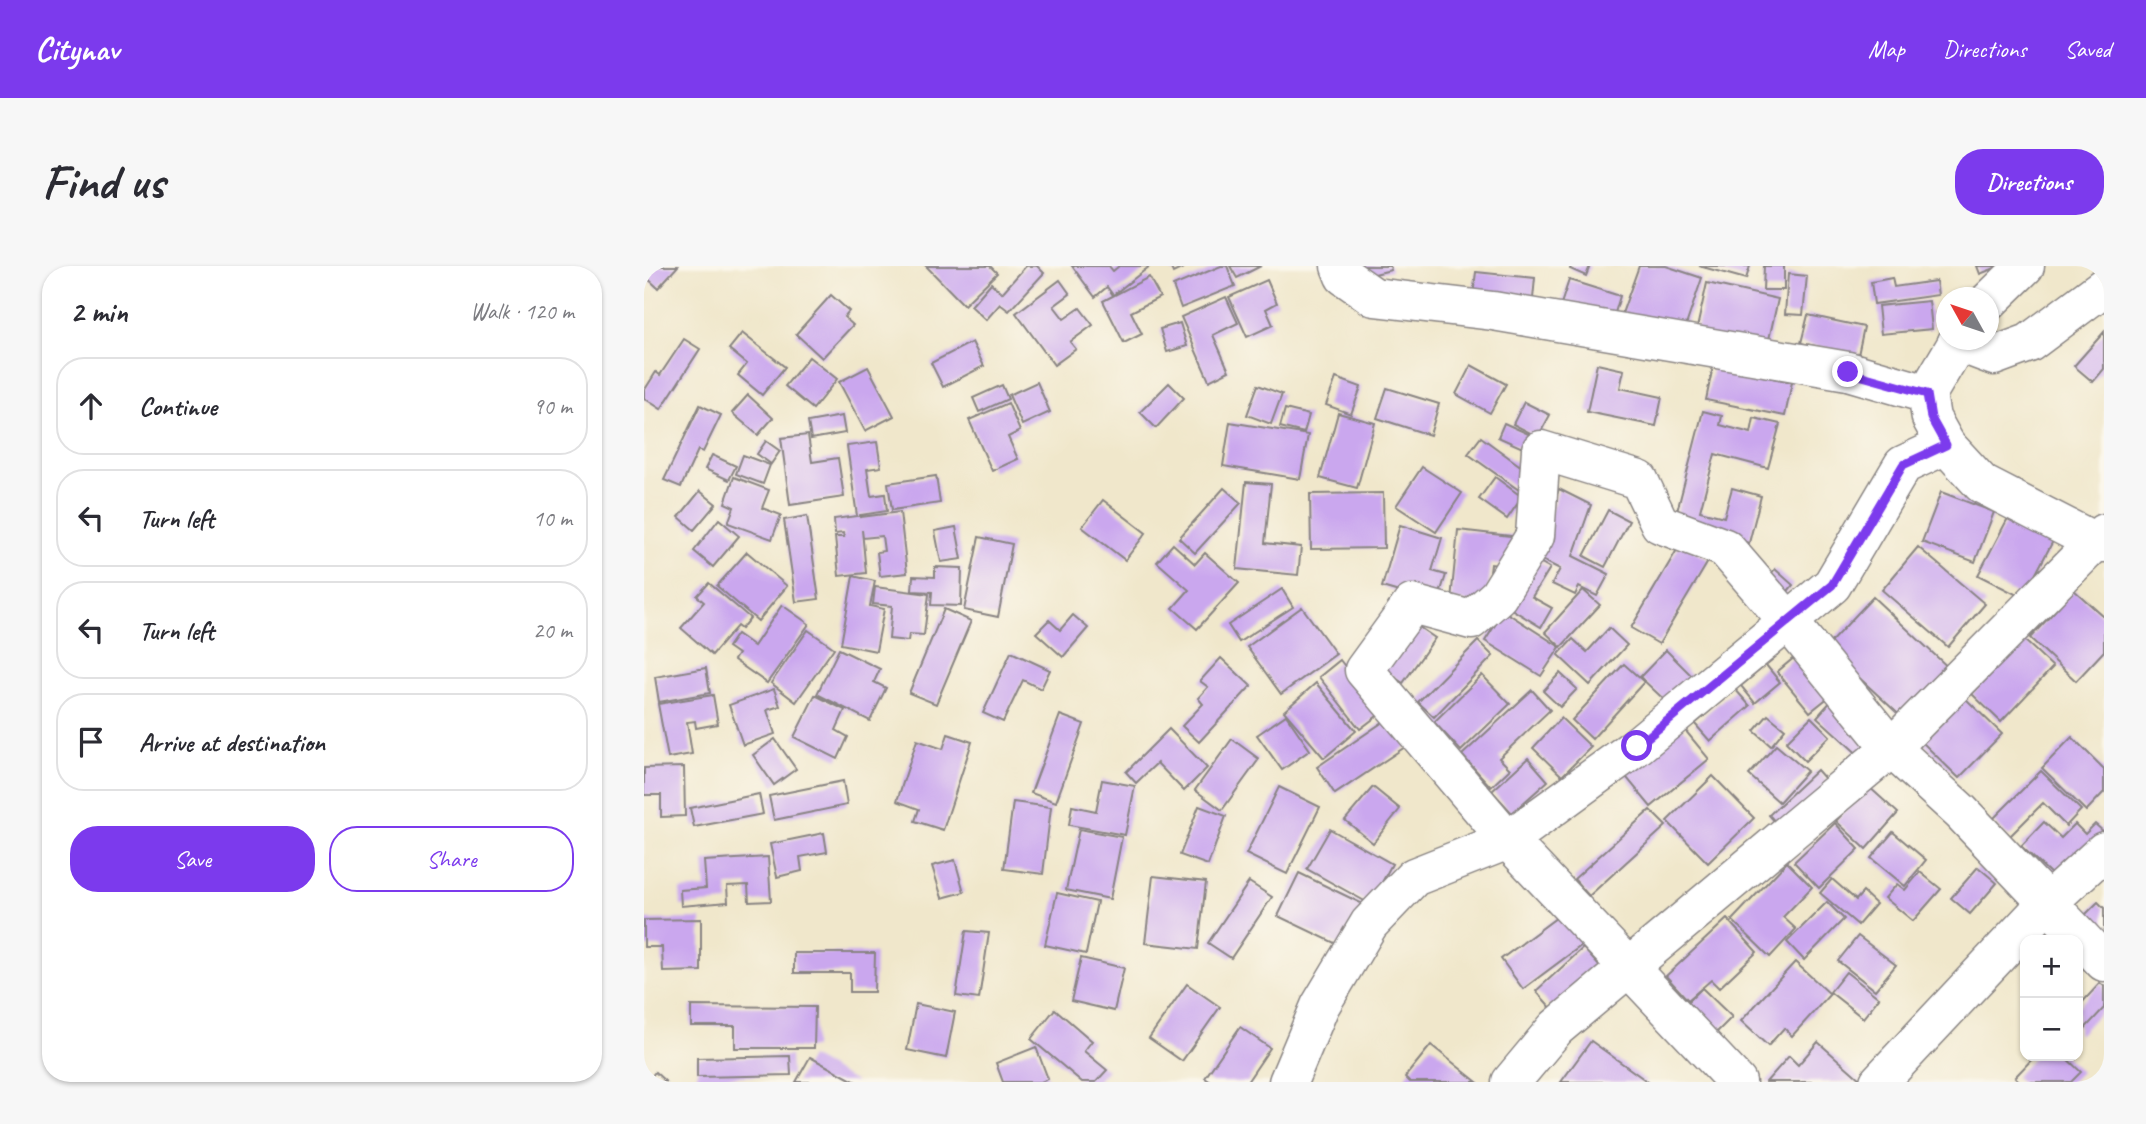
<!DOCTYPE html>
<html lang="en">
<head>
<meta charset="utf-8">
<style>
  :root { --surface:#fff; --page:#f7f7f7; --text:#2b2b33; --muted:#7c7c81; --line:#e1e1e2; --accent:#7c3aed }
  body { margin:0; font-family:Caveat,sans-serif; background:var(--page); color:var(--text) }
  .controls { position:absolute; right:21px; bottom:21px; display:grid; overflow:hidden; border-radius:14px; box-shadow:0 2px 5px #0004 }
  .controls button { width:63px; height:63px; display:grid; place-items:center; padding:0; border:0; border-bottom:2px solid var(--line); background:var(--surface); color:var(--text); font:35px sans-serif }
  .compass { position:absolute; left:1292px; top:21px; width:63px; height:63px; border-radius:50%; background:var(--surface); box-shadow:0 2px 5px #0004; rotate:310deg }
  .stop { position:absolute; width:21px; height:21px; margin:-16px; border:5px solid #7c3aed; border-radius:50%; background:#fff }
  .stop.end { background:#7c3aed; border-color:#fff; box-shadow:0 2px 7px #0008 }
  .list { margin:0; padding:0; list-style:none }
  h2 { display:flex; justify-content:space-between; align-items:center; height:91px; margin:0; padding:0 28px; font-size:30px }
  h2 small { font-size:23px; font-weight:400; color:var(--muted) }
  .list li { display:grid; grid-template-columns:46px 1fr auto; gap:21px; align-items:center; box-sizing:border-box; height:98px; margin:0 14px 14px; padding:0 14px; border:2px solid var(--line); border-radius:28px }
  .list b { display:block; font-size:26px; white-space:nowrap }
  .list em { font-size:23px; font-style:normal; color:var(--muted) }
  .actions { display:flex; gap:14px; padding:21px 28px }
  .actions a { flex:1; padding:16px 0; border:2px solid var(--accent); border-radius:28px; text-align:center; font-size:24px; color:var(--accent) }
  .actions .main { background:var(--accent); color:#fff }
  .icon { flex:none; width:38px; height:38px; fill:none; stroke:currentColor; stroke-width:2; stroke-linecap:round; stroke-linejoin:round }
  .map { position:relative; flex:none; width:1460px; height:816px; overflow:hidden; border-radius:28px }
  header { display:flex; align-items:center; gap:42px; box-sizing:border-box; height:98px; padding:0 35px; background:var(--accent); color:#fff }
  header strong { font-size:33px }
  nav { display:flex; gap:38px; margin-inline-start:auto; font-size:24px }
  .intro { display:flex; align-items:center; justify-content:space-between; box-sizing:border-box; height:168px; padding:0 42px }
  h1 { margin:0; font-size:49px }
  .button { padding:18px 32px; border-radius:28px; background:var(--accent); color:#fff; font-size:24px; font-weight:700 }
  main { display:flex; gap:42px; padding:0 42px }
  aside { flex:1; background:var(--surface); border-radius:28px; box-shadow:0 2px 5px #0004 }
  .map>svg:first-child { display:block }
  .building { fill:#caa7ee }
  .lines { fill:none; stroke-linecap:round; stroke-linejoin:round }
  .minor-casing { stroke:#898483; stroke-width:41 }
  .minor { stroke:#fff; stroke-width:38 }
  .route { stroke:#7c3aed; stroke-width:9 }
</style>
</head>
<body>
<header>
<strong>Citynav</strong>
<nav><a>Map</a><a>Directions</a><a>Saved</a></nav>
</header>
<div class="intro"><h1>Find us</h1><a class="button">Directions</a></div>
<main>
<aside>
<h2>2 min<small>Walk · 120 m</small></h2>
<ul class="list">
<li><svg class="icon" aria-label="ahead" viewBox="0 0 24 24"><path d="M12 20V5M6 11l6-6 6 6"/></svg><div><b>Continue</b></div><em>90 m</em></li>
<li><svg class="icon" aria-label="left" viewBox="0 0 24 24"><path d="M17 20v-9H6M10 6l-5 5 5 5"/></svg><div><b>Turn left</b></div><em>10 m</em></li>
<li><svg class="icon" aria-label="left" viewBox="0 0 24 24"><path d="M17 20v-9H6M10 6l-5 5 5 5"/></svg><div><b>Turn left</b></div><em>20 m</em></li>
<li><svg class="icon" aria-label="arrive" viewBox="0 0 24 24"><path d="M6 21V4h12l-3 4 3 4H6"/></svg><div><b>Arrive at destination</b></div></li>
</ul>
<div class="actions"><a class="main">Save</a><a>Share</a></div>
</aside>
<div class="map">
<svg width="1460" height="816" viewBox="0 0 1460 816">
  <rect width="100%" height="100%" fill="#fbf7ec"/>
  <filter id="ink" filterUnits="userSpaceOnUse"><feTurbulence type="fractalNoise" baseFrequency=".0143" numOctaves="2"/><feDisplacementMap in="SourceGraphic" scale="14" xChannelSelector="R" yChannelSelector="G"/><feConvolveMatrix kernelMatrix="1 2 1 2 8 2 1 2 1" color-interpolation-filters="sRGB"/></filter>
  <filter id="wash" filterUnits="userSpaceOnUse"><feTurbulence type="fractalNoise" baseFrequency=".00686" numOctaves="4" result="noise"/><feDisplacementMap in="SourceGraphic" scale="28" xChannelSelector="R" yChannelSelector="G"/><feGaussianBlur stdDeviation="1.57" result="paint"/><feColorMatrix in="noise" values="0 0 0 0 0 0 0 0 0 0 0 0 0 0 0 0 0 1.4 0 .05"/><feComposite in="paint" operator="in"/></filter>
  <g filter="url(#wash)">
    <rect width="100%" height="100%" fill="#f0e7cb"/>
    <g id="blocks">
      <g class="building">
        <polygon points="0,0 34,0 14,22 0,9"/>
        <polygon points="282,0 346,0 353,7 320,39"/>
        <polygon points="382,0 393,0 400,7 365,45 356,38 342,54 327,40 347,17 358,27"/>
        <polygon points="428,0 465,0 469,5 475,0 506,0 469,29 463,21 451,31"/>
        <polygon points="526,0 543,0 529,7"/>
        <polygon points="577,0 583,0 591,20 537,42 529,20"/>
        <polygon points="586,0 617,0 593,12"/>
        <polygon points="711,0 746,0 747,4 714,12"/>
        <polygon points="927,0 946,0 942,10 926,3"/>
        <polygon points="995,0 1022,0 1058,12 1036,77 975,56"/>
        <polygon points="1055,0 1106,0 1102,13"/>
        <polygon points="1120,0 1140,0 1140,24 1119,24"/>
        <polygon points="1333,0 1356,0 1336,8"/>
        <polygon points="832,6 891,12 888,43 828,37"/>
        <polygon points="1144,8 1163,10 1159,49 1141,48"/>
        <polygon points="505,11 516,31 487,46 498,68 480,77 459,35"/>
        <polygon points="1248,12 1250,21 1292,15 1294,29 1230,38 1227,16"/>
        <polygon points="416,14 426,28 410,40 420,53 436,42 449,59 426,76 432,83 410,99 372,47"/>
        <polygon points="623,14 633,37 622,43 629,59 603,71 585,31"/>
        <polygon points="925,14 976,30 968,57 916,41"/>
        <polygon points="1063,17 1134,33 1122,87 1051,71"/>
        <polygon points="187,29 205,45 200,51 209,59 178,92 152,68"/>
        <polygon points="582,31 594,57 569,69 585,105 565,115 537,51"/>
        <polygon points="1285,35 1288,63 1237,68 1234,40"/>
        <polygon points="1164,49 1220,61 1214,89 1157,77"/>
        <polygon points="536,57 543,80 523,86 516,63"/>
        <polygon points="1460,66 1460,103 1449,116 1430,100"/>
        <polygon points="98,67 141,101 118,129 94,109 103,98 85,83"/>
        <polygon points="40,73 56,83 17,143 0,132 0,125 12,106 16,109"/>
        <polygon points="328,76 340,100 299,121 287,97"/>
        <polygon points="165,91 193,113 169,143 141,120"/>
        <polygon points="953,98 980,104 976,122 1018,131 1012,160 943,146"/>
        <polygon points="827,99 862,118 846,147 812,128"/>
        <polygon points="1069,100 1148,116 1141,150 1062,134"/>
        <polygon points="224,101 250,150 221,165 195,116"/>
        <polygon points="692,112 717,121 707,148 682,139"/>
        <polygon points="393,116 406,146 378,159 365,129"/>
        <polygon points="525,117 540,132 512,162 496,146"/>
        <polygon points="358,119 364,133 335,146 329,132"/>
        <polygon points="614,119 638,128 627,158 603,149"/>
        <polygon points="743,122 795,138 786,169 733,152"/>
        <polygon points="104,129 129,152 114,169 88,147"/>
        <polygon points="880,136 906,149 894,171 869,158"/>
        <polygon points="364,137 376,165 364,171 374,193 348,205 325,154"/>
        <polygon points="56,139 77,149 59,186 54,184 37,221 20,214"/>
        <polygon points="641,143 665,149 660,167 636,161"/>
        <polygon points="1059,145 1078,150 1076,159 1107,167 1110,152 1136,158 1124,202 1071,188 1056,245 1080,251 1088,222 1117,230 1105,277 1030,257"/>
        <polygon points="694,147 731,157 713,222 676,212"/>
        <polygon points="198,150 201,167 167,173 164,156"/>
        <polygon points="586,156 664,169 656,213 579,200"/>
        <polygon points="860,157 889,170 883,184 854,171"/>
        <polygon points="164,169 168,196 194,192 200,231 146,239 137,172"/>
        <polygon points="837,171 894,213 882,229 824,188"/>
        <polygon points="122,175 136,185 127,198 113,188"/>
        <polygon points="233,176 237,201 223,203 227,230 241,228 243,245 216,249 216,251 256,246 263,307 236,310 233,286 240,285 238,270 219,272 218,264 222,307 195,310 191,271 200,271 199,267 191,268 190,253 213,250 203,180"/>
        <polygon points="68,189 92,200 85,214 61,203"/>
        <polygon points="99,189 126,199 119,218 92,208"/>
        <polygon points="778,201 818,227 792,266 752,240"/>
        <polygon points="292,210 296,237 248,244 244,217"/>
        <polygon points="90,211 125,224 118,242 137,249 128,273 84,257 90,241 81,237"/>
        <polygon points="851,211 878,231 863,253 835,233"/>
        <polygon points="602,216 627,218 621,277 657,281 654,309 593,303"/>
        <polygon points="580,222 597,237 551,287 535,272"/>
        <polygon points="915,223 947,239 929,290 965,308 953,330 935,321 931,329 908,318 916,303 890,290"/>
        <polygon points="56,225 72,238 50,264 35,251"/>
        <polygon points="1297,226 1350,246 1331,296 1278,276"/>
        <polygon points="739,227 740,282 667,283 666,228"/>
        <polygon points="459,234 502,267 481,294 438,261"/>
        <polygon points="964,244 985,255 961,301 940,290"/>
        <polygon points="163,250 175,333 152,336 140,254"/>
        <polygon points="1364,252 1409,275 1379,332 1334,309"/>
        <polygon points="75,253 95,270 69,301 50,285"/>
        <polygon points="756,259 798,272 788,305 802,309 793,337 738,321"/>
        <polygon points="312,261 318,293 297,296 291,265"/>
        <polygon points="814,264 875,271 871,301 847,298 842,338 807,334"/>
        <polygon points="335,271 368,278 354,351 320,344"/>
        <polygon points="1037,277 1065,294 1015,378 987,362"/>
        <polygon points="529,278 551,298 561,287 595,317 553,363 529,342 545,324 513,296"/>
        <polygon points="1274,281 1341,338 1304,381 1238,324"/>
        <polygon points="103,286 143,320 114,355 73,320"/>
        <polygon points="887,291 906,302 888,331 908,342 897,361 859,338"/>
        <polygon points="291,301 318,302 317,340 287,339 288,326 268,325 269,310 291,311"/>
        <polygon points="1131,303 1149,319 1135,336 1117,321"/>
        <polygon points="209,310 231,315 226,340 240,343 232,385 197,378"/>
        <polygon points="65,317 106,352 97,363 93,360 68,389 37,362 60,336 53,330"/>
        <polygon points="231,321 285,328 280,369 265,368 264,375 245,373 248,340 229,338"/>
        <polygon points="638,323 649,341 595,376 584,359"/>
        <polygon points="939,324 956,339 917,381 901,366"/>
        <polygon points="1430,324 1460,351 1460,385 1432,415 1386,372"/>
        <polygon points="1229,331 1309,406 1263,456 1182,381"/>
        <polygon points="138,339 165,358 123,417 90,394 94,388 84,381 93,368 110,380"/>
        <polygon points="658,341 692,388 637,428 603,381"/>
        <polygon points="300,343 327,355 292,438 265,427"/>
        <polygon points="860,345 916,381 897,410 841,375"/>
        <polygon points="429,349 444,362 419,391 392,367 405,354 416,364"/>
        <polygon points="769,357 791,372 759,417 737,402"/>
        <polygon points="965,362 983,379 946,419 914,389 929,373 943,386"/>
        <polygon points="164,364 190,382 152,436 127,417"/>
        <polygon points="1379,373 1409,401 1357,456 1328,428"/>
        <polygon points="834,375 849,390 790,451 774,436"/>
        <polygon points="195,383 236,403 230,416 242,422 226,455 173,428"/>
        <polygon points="1022,384 1053,415 1028,441 996,411"/>
        <polygon points="1158,385 1191,426 1166,446 1133,406"/>
        <polygon points="367,386 406,404 397,423 379,414 359,456 339,447"/>
        <polygon points="577,392 607,420 555,476 538,460 559,438 554,432 564,421 556,415"/>
        <polygon points="696,394 737,447 716,463 675,411"/>
        <polygon points="980,398 1000,416 948,473 928,454"/>
        <polygon points="1122,399 1136,416 1111,437 1097,420"/>
        <polygon points="62,402 66,427 15,436 11,411"/>
        <polygon points="916,407 933,423 916,441 899,425"/>
        <polygon points="838,409 866,438 817,485 790,456"/>
        <polygon points="672,417 712,465 680,492 640,445"/>
        <polygon points="130,423 136,440 123,444 131,468 99,479 85,439"/>
        <polygon points="1091,423 1106,440 1066,475 1051,458"/>
        <polygon points="888,424 906,444 855,492 866,503 847,521 818,489"/>
        <polygon points="69,429 74,458 52,462 51,455 43,456 48,488 24,492 14,438"/>
        <polygon points="171,429 201,444 192,464 204,471 194,493 150,471"/>
        <polygon points="1321,432 1358,468 1315,512 1278,476"/>
        <polygon points="1189,433 1235,475 1219,493 1173,451"/>
        <polygon points="416,449 440,458 412,536 387,527"/>
        <polygon points="642,449 666,484 638,504 613,469"/>
        <polygon points="1124,449 1141,463 1127,480 1110,465"/>
        <polygon points="1167,451 1186,470 1161,495 1142,476"/>
        <polygon points="745,452 764,479 691,528 673,501"/>
        <polygon points="917,452 947,481 918,510 889,482"/>
        <polygon points="1036,458 1065,493 1007,541 978,506"/>
        <polygon points="525,463 563,502 540,525 513,497 492,517 482,506"/>
        <polygon points="304,468 328,476 299,564 271,555 275,543 253,535 273,474 299,483"/>
        <polygon points="1428,471 1460,503 1460,526 1442,545 1398,502"/>
        <polygon points="131,473 152,503 130,519 109,489"/>
        <polygon points="588,473 615,493 578,544 551,524"/>
        <polygon points="1132,479 1163,505 1135,536 1105,509"/>
        <polygon points="884,492 904,515 868,547 848,525"/>
        <polygon points="40,501 41,550 17,551 17,529 0,529 0,502"/>
        <polygon points="1173,504 1190,523 1141,567 1125,549"/>
        <polygon points="1397,505 1437,544 1422,560 1399,537 1365,571 1348,554"/>
        <polygon points="1069,510 1110,552 1064,597 1023,555"/>
        <polygon points="458,514 491,520 481,569 425,559 428,540 452,545"/>
        <polygon points="199,515 203,539 130,554 125,530"/>
        <polygon points="1224,520 1254,547 1222,583 1192,555"/>
        <polygon points="635,521 676,541 643,608 602,588"/>
        <polygon points="729,521 756,543 729,577 701,554"/>
        <polygon points="115,528 119,548 50,561 46,542"/>
        <polygon points="369,536 407,541 399,608 360,603"/>
        <polygon points="555,540 582,550 564,599 536,589"/>
        <polygon points="1006,544 1022,560 945,630 930,613"/>
        <polygon points="1400,556 1417,572 1431,558 1441,568 1451,558 1460,566 1460,579 1421,621 1377,580"/>
        <polygon points="1191,557 1215,583 1175,622 1150,596"/>
        <polygon points="435,563 478,571 466,633 422,624"/>
        <polygon points="686,563 748,598 726,638 663,603"/>
        <polygon points="1249,566 1282,594 1261,620 1227,592"/>
        <polygon points="180,567 183,586 156,591 158,605 133,611 126,578"/>
        <polygon points="124,591 127,635 105,636 104,619 83,620 84,636 37,640 36,624 62,622 60,595"/>
        <polygon points="311,594 320,626 298,632 288,600"/>
        <polygon points="1143,596 1168,621 1139,651 1152,663 1126,691 1088,654"/>
        <polygon points="1334,601 1353,617 1326,648 1307,632"/>
        <polygon points="1276,606 1297,623 1269,655 1241,632 1253,618 1261,624"/>
        <polygon points="655,607 723,640 703,683 634,650"/>
        <polygon points="509,610 562,616 554,683 501,677"/>
        <polygon points="1188,613 1212,634 1219,626 1232,638 1214,659 1176,627"/>
        <polygon points="605,616 628,631 587,692 564,677"/>
        <polygon points="413,627 453,636 442,688 401,679"/>
        <polygon points="1183,636 1200,653 1160,694 1143,676"/>
        <polygon points="1454,636 1460,642 1460,678 1436,654"/>
        <polygon points="920,646 942,676 879,723 857,693"/>
        <polygon points="57,653 57,705 19,706 18,681 0,681 0,654"/>
        <polygon points="1083,653 1113,686 1075,722 1067,714 1044,734 1022,710"/>
        <polygon points="322,665 345,667 335,733 312,730"/>
        <polygon points="1214,670 1252,699 1231,724 1194,695"/>
        <polygon points="939,682 965,711 918,754 892,725"/>
        <polygon points="150,687 231,687 230,726 206,726 206,707 150,707"/>
        <polygon points="437,692 480,702 470,745 427,735"/>
        <polygon points="1151,696 1186,728 1148,770 1140,762 1124,780 1097,755"/>
        <polygon points="1202,706 1235,732 1219,752 1186,726"/>
        <polygon points="1456,717 1460,720 1460,742 1434,770 1434,741"/>
        <polygon points="543,718 576,741 538,795 505,772"/>
        <polygon points="1058,722 1088,751 1070,769 1041,739"/>
        <polygon points="272,738 311,746 302,792 263,784"/>
        <polygon points="47,740 171,741 170,782 91,782 91,760 47,760"/>
        <polygon points="411,743 448,775 440,785 463,804 452,816 438,816 387,773"/>
        <polygon points="596,761 626,782 603,816 567,816 561,812"/>
        <polygon points="947,775 1004,816 917,816"/>
        <polygon points="1174,776 1217,814 1216,816 1122,816 1145,790 1154,799"/>
        <polygon points="787,779 833,816 766,816 761,811"/>
        <polygon points="392,781 404,813 397,816 359,816 352,797"/>
        <polygon points="146,790 147,809 53,811 53,792"/>
        <polygon points="1391,790 1420,790 1437,806 1427,816 1376,816 1371,811"/>
        <polygon points="166,791 212,816 152,816"/>
        <polygon points="11,806 22,816 3,816"/>
      </g>
    </g>
  </g>
  <g filter="url(#ink)">
    <use href="#blocks" fill-opacity="0" stroke="#898483" stroke-width="2"/>
    <g class="lines">
      <g class="minor-casing">
        <g id="minor">
          <polyline points="696,0 700,10 730,31 849,45 1204,105 1283,128"/>
          <polyline points="1344,36 1381,0"/>
          <polyline points="1315,74 1283,128 1287,152 1302,179 1338,218 1451,276 1460,277"/>
          <polyline points="1313,76 1350,90 1385,77 1460,21"/>
          <polyline points="644,816 676,740 725,658 770,611 864,574 993,480 1188,319 1259,199 1302,179"/>
          <polyline points="867,816 912,762 1247,482 1460,267"/>
          <polyline points="1093,816 864,574 720,404 768,338 827,354 854,330 891,270 897,184 995,214 1016,258 1081,282 1144,355 1247,482 1317,546 1460,696"/>
          <polyline points="1235,816 1403,637 1460,585"/>
        </g>
      </g>
      <use href="#minor" class="minor"/>
    </g>
  </g>
  <g class="lines" filter="url(#ink)">
    <polyline class="route" points="993,480 1188,319 1259,199 1302,179 1287,152 1283,128 1204,106"/>
  </g>
</svg>
<div class="controls">
<button>+</button>
<button>−</button>
</div>
<svg class="compass" viewBox="-18 -18 36 36"><path d="M0-13l5 13h-10z" fill="#e53935"/><path d="M0 13l5-13h-10z" fill="#7c7c81"/></svg>
<div class="stop" style="left:993px;top:480px"></div>
<div class="stop end" style="left:1204px;top:106px"></div>
</div>
</main>
</body>
</html>
